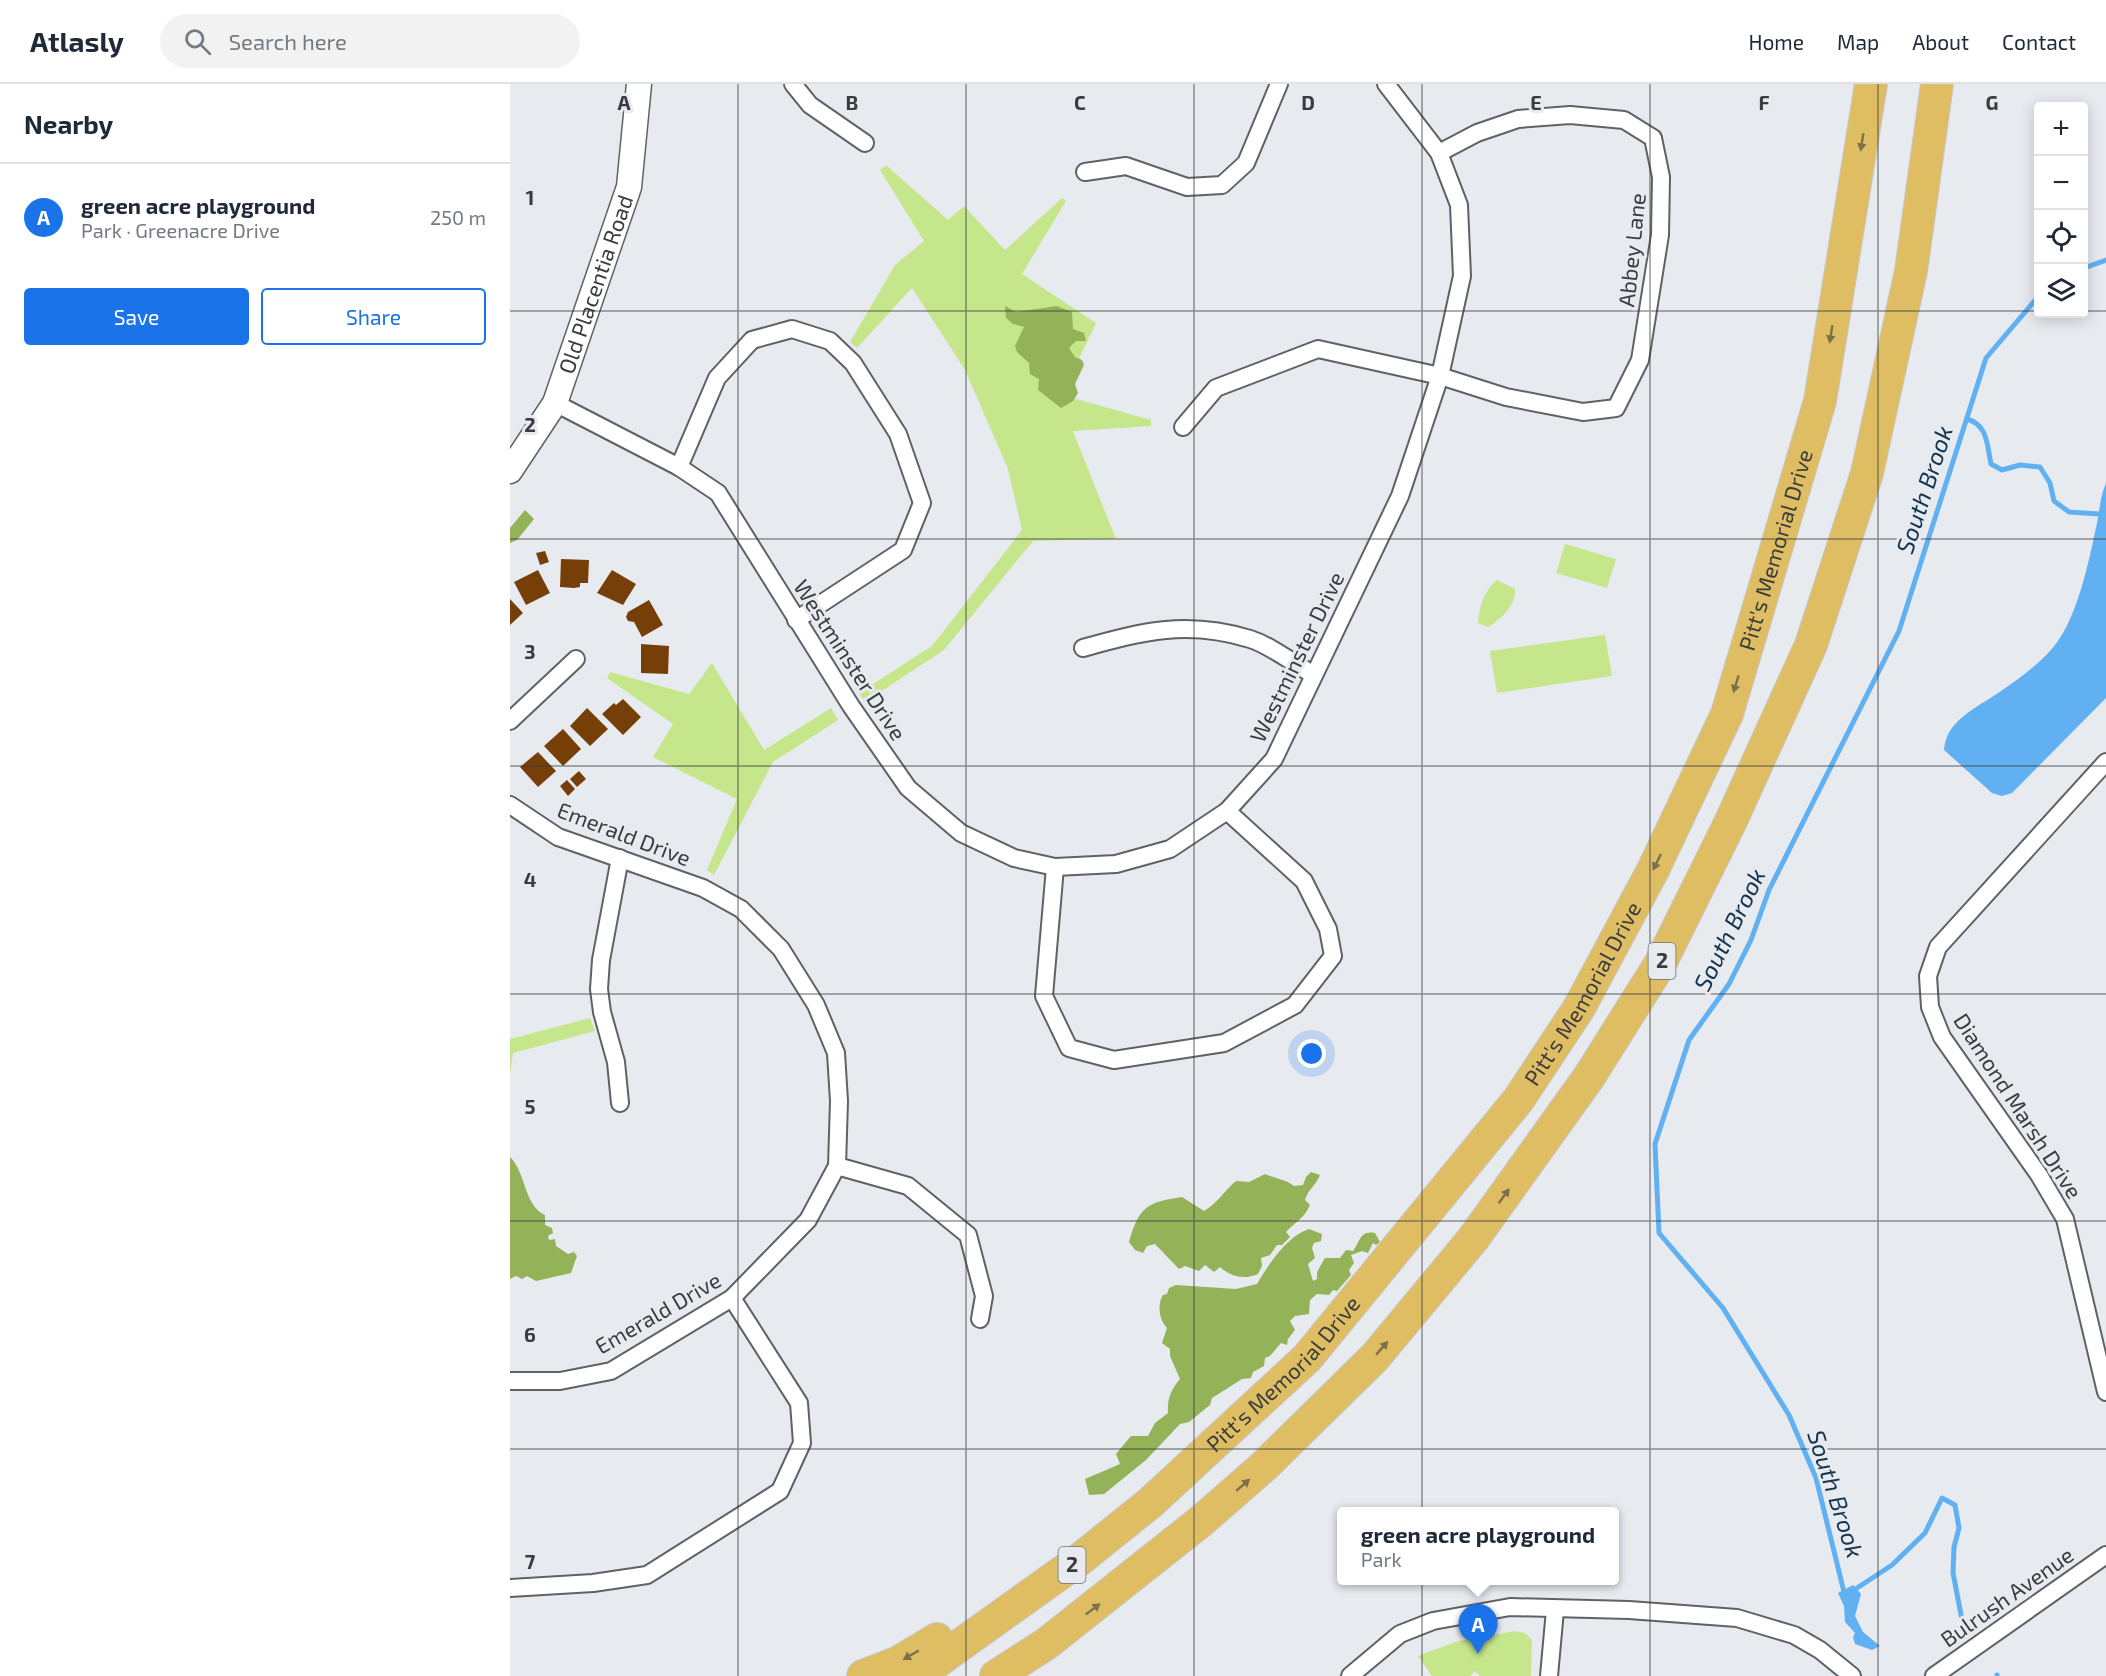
<!DOCTYPE html>
<html lang="en">
<head>
<meta charset="utf-8">
<style>
  :root { --surface:#fff; --page:#f2f2f3; --text:#1f2937; --muted:#747a83; --line:#e0e1e3; --accent:#1a73e8 }
  body { margin:0; font-family:"Exo 2",sans-serif; background:var(--page); color:var(--text) }
  .controls { position:absolute; right:18px; top:18px; display:grid; overflow:hidden; border-radius:6px; box-shadow:0 3px 15px #0003 }
  .controls button { width:54px; height:54px; display:grid; place-items:center; padding:0; border:0; border-bottom:2px solid var(--line); background:var(--surface); color:var(--text); font:30px sans-serif }
  .you { position:absolute; left:802px; top:970px; width:21px; height:21px; margin:-15px; border:4px solid #fff; border-radius:50%; background:#1a73e8; box-shadow:0 0 0 9px #1a73e833 }
  .badge { display:grid; place-items:center; width:39px; height:39px; border-radius:50%; background:var(--accent); color:#fff; font-size:20px; font-weight:700 }
  .pin { position:absolute; translate:-50% -50px; filter:drop-shadow(0 2px 3px #0008) }
  .pin::after { content:''; position:absolute; top:32px; width:21px; height:18px; background:inherit; clip-path:polygon(0 0,100% 0,50% 100%) }
  .popup { position:absolute; left:827px; top:1423px; width:282px; height:78px; box-sizing:border-box; display:grid; place-content:center; border-radius:6px; background:var(--surface); filter:drop-shadow(0 2px 4px #0005); font-size:20px; white-space:nowrap; color:var(--muted) }
  .popup b { font-size:22px; color:var(--text) }
  .popup::after { content:''; position:absolute; left:50%; top:100%; margin-left:-12px; border:12px solid transparent; border-top-color:var(--surface) }
  .list { margin:0; padding:0; list-style:none }
  h2 { display:flex; justify-content:space-between; align-items:center; height:78px; margin:0; padding:0 24px; font-size:26px }
  h2 small { font-size:20px; font-weight:400; color:var(--muted) }
  .list li { display:grid; grid-template-columns:39px 1fr auto; gap:18px; align-items:center; box-sizing:border-box; height:108px; padding:0 24px; border-top:2px solid var(--line) }
  .list b { display:block; font-size:22px; white-space:nowrap }
  .list p { margin:0; font-size:20px; white-space:nowrap; color:var(--muted) }
  .list em { font-size:20px; font-style:normal; color:var(--muted) }
  .actions { display:flex; gap:12px; padding:18px 24px }
  .actions a { flex:1; padding:14px 0; border:2px solid var(--accent); border-radius:6px; text-align:center; font-size:21px; color:var(--accent) }
  .actions .main { background:var(--accent); color:#fff }
  .icon { flex:none; width:33px; height:33px; fill:none; stroke:currentColor; stroke-width:2; stroke-linecap:round; stroke-linejoin:round }
  .map { position:relative; flex:none; width:1596px; height:1592px; overflow:hidden }
  header { display:flex; align-items:center; gap:36px; box-sizing:border-box; height:84px; padding:0 30px; background:var(--surface); border-bottom:2px solid var(--line) }
  header strong { font-size:28px }
  nav { display:flex; gap:33px; margin-inline-start:auto; font-size:21px }
  .search { width:420px; height:54px; background:var(--page); display:flex; align-items:center; gap:15px; box-sizing:border-box; padding:0 21px; border-radius:33px; color:var(--muted); font-size:22px }
  main { display:flex }
  aside { flex:1; background:var(--surface) }
  .map>svg:first-child { display:block }
  .green { fill:#c6e68c }
  .forest { fill:#94b257 }
  .water { fill:#61b1f2 }
  .lines { fill:none; stroke-linecap:round; stroke-linejoin:round }
  .stream { stroke:#61b1f2; stroke-width:5 }
  .building { fill:#773f08 }
  .street-casing { stroke:#5e6266; stroke-width:20 }
  .secondary-casing { stroke:#5e6266; stroke-width:27 }
  .highway-casing { stroke:#c8c8c9; stroke-width:34 }
  .street { stroke:#fff; stroke-width:16 }
  .secondary { stroke:#fff; stroke-width:24 }
  .highway { stroke:#dfbd63; stroke-width:32 }
  .oneway { fill:#7c704d }
  .grid { fill:none; stroke:#3a3c3e; stroke-width:1.5; stroke-opacity:0.55 }
  .labels { text-anchor:middle; stroke-width:6; stroke-linejoin:round; paint-order:stroke }
  .shield { fill:#e7ebf0; stroke:#6e7073; stroke-width:1.5 }
  .shield-label { font-size:21px; font-weight:bold; fill:#3a3c3e }
  .street-label { font-size:22px; fill:#3a3c3e; stroke:#e7ebf0 }
  .water-label { font-size:24px; font-style:italic; fill:#12344e; stroke:#e7ebf0 }
  .grid-label { font-size:20px; text-anchor:middle; font-weight:bold; fill:#3a3c3e; stroke:#e7ebf0; stroke-width:6; stroke-linejoin:round; paint-order:stroke }
</style>
</head>
<body>
<header>
<strong>Atlasly</strong>
<div class="search"><svg class="icon" aria-label="search" viewBox="0 0 24 24"><circle cx="10" cy="10" r="6"/><path d="M15 15l6 6"/></svg>Search here</div>
<nav><a>Home</a><a>Map</a><a>About</a><a>Contact</a></nav>
</header>
<main>
<aside>
<h2>Nearby<small></small></h2>
<ul class="list">
<li><span class="badge">A</span><div><b>green acre playground</b><p>Park · Greenacre Drive</p></div><em>250 m</em></li>
</ul>
<div class="actions"><a class="main">Save</a><a>Share</a></div>
</aside>
<div class="map">
<svg width="1596" height="1592" viewBox="0 0 1596 1592">
  <rect width="100%" height="100%" fill="#e7ebf0"/>
  <g class="green">
    <polygon points="376,81 438,136 454,122 495,166 552,114 556,117 512,190 586,239 552,311 641,336 641,342 563,347 606,455 523,457 434,566 355,618 349,609 422,562 512,446 498,385 455,286 402,204 347,264 340,258 385,181 414,157 370,86"/>
    <polygon points="1055,460 1106,475 1097,504 1046,489"/>
    <path d="M987,496L1005,505C1006,522 991,535 978,543L968,539C968,525 975,505 987,496Z"/>
    <polygon points="1095,551 1102,592 987,609 980,567"/>
    <polygon points="202,579 254,666 321,624 328,636 263,678 204,791 197,786 227,715 143,673 163,640 97,594 100,588 179,610"/>
    <polygon points="80,934 85,947 3,969 0,989 0,955"/>
    <polygon points="1005,1547 1015,1549 1022,1556 1021,1592 970,1592 965,1587 960,1592 922,1592 908,1572 945,1558"/>
  </g>
  <g class="forest">
    <polygon points="495,222 506,228 547,222 562,228 563,245 574,249 576,257 566,257 559,264 565,273 572,276 574,281 565,300 568,309 563,317 551,324 528,306 529,295 520,290 519,279 507,268 505,262 514,243 503,240 496,234"/>
    <polygon points="15,426 24,435 7,456 0,459 0,444"/>
    <path d="M0,1073C16,1088 14,1122 35,1131V1141L42,1144L43,1149L38,1152L39,1156L45,1155L46,1162L58,1170L64,1168L67,1172L61,1189L26,1197L17,1192L12,1195L6,1192L0,1195Z"/>
    <path d="M801,1088L810,1091C806,1102 798,1105 795,1116L800,1121C794,1135 785,1138 776,1148L780,1153L772,1161H767L760,1171L751,1174L752,1182L748,1190C734,1196 721,1193 710,1183L704,1188L695,1181L689,1187L675,1182L669,1185L645,1160L637,1162L633,1169L625,1166L619,1158C629,1123 637,1118 672,1113L694,1127C707,1120 714,1107 726,1097L739,1098L755,1090C766,1095 775,1095 784,1102L793,1101L796,1093Z"/>
    <path d="M799,1145L812,1150L811,1157L804,1159L802,1164L805,1174L798,1180L803,1197L807,1195V1188L815,1174H830L836,1166L843,1167C850,1159 849,1146 865,1149L870,1158L866,1161L863,1159L858,1169L852,1167L841,1171L844,1179L839,1186L841,1191L827,1207L823,1206L819,1211L807,1210L800,1216L799,1230L785,1232L780,1237L785,1246L778,1255L777,1261L771,1259L760,1272L755,1274L754,1282L743,1288L741,1294L732,1295L702,1314L700,1321L679,1338L670,1340L636,1376L594,1410L579,1411L575,1395L610,1380L606,1370L621,1352H638L645,1339L658,1329C657,1314 661,1306 670,1295L660,1272V1265L652,1259L657,1244C649,1236 647,1220 653,1211L657,1210L659,1204L666,1201L726,1205L747,1200C758,1181 777,1152 799,1145Z"/>
  </g>
  <g class="water">
    <path d="M1596,399V614L1502,709L1492,712L1482,709L1434,666C1436,635 1469,623 1491,607C1509,595 1526,582 1540,567C1567,539 1579,476 1587,439C1590,425 1590,412 1596,399Z"/>
    <polygon points="1343,1501 1351,1510 1345,1532 1353,1548 1370,1562 1362,1566 1345,1560 1343,1553 1345,1549 1335,1538 1334,1522 1328,1509"/>
  </g>
  <g class="lines">
    <g class="stream">
      <polyline points="1574,184 1596,176"/>
      <path d="M1457,335C1478,341 1477,361 1481,380L1492,386L1510,381L1530,383L1540,399L1544,417L1559,428L1589,430"/>
      <polyline points="1341,1508 1382,1481 1415,1449 1432,1414 1445,1421 1449,1444 1444,1463 1443,1489 1453,1541"/>
      <polyline points="1335,1512 1306,1394 1279,1331 1213,1224 1149,1149 1145,1060 1179,956 1219,900 1241,856 1259,806 1389,547 1476,274 1528,213"/>
      <polyline points="1487,1591 1487,1592"/>
    </g>
  </g>
  <g class="building">
    <polygon points="35,467 39,478 30,481 26,469"/>
    <polygon points="51,475 79,476 78,499 70,499 70,503 64,504 50,503"/>
    <polygon points="28,486 40,509 16,521 4,498"/>
    <polygon points="102,486 126,500 113,521 87,509"/>
    <polygon points="0,515 13,529 0,541"/>
    <polygon points="139,516 153,541 132,553 124,538 118,537 116,533 118,528"/>
    <polygon points="131,560 159,562 158,590 131,589"/>
    <polygon points="113,615 131,633 113,651 92,630 104,619 106,621"/>
    <polygon points="77,624 98,645 80,662 60,642"/>
    <polygon points="53,645 71,665 53,682 34,662"/>
    <polygon points="28,668 46,687 28,703 10,683"/>
    <polygon points="69,687 76,695 67,703 60,695"/>
    <polygon points="57,696 65,705 58,712 50,702"/>
  </g>
  <g class="lines">
    <g class="street-casing">
      <g id="street">
        <polyline points="283,0 300,21 355,59"/>
        <polyline points="575,88 616,82 677,103 712,101 736,79 769,0"/>
        <polyline points="45,319 169,383 208,409 341,622 398,704 451,749 504,774 545,783 606,780 660,765 717,727 764,675 890,412 930,292 952,192 949,121 929,69 876,0"/>
        <polyline points="673,343 706,304 808,265 930,292 996,313 1073,328 1106,324 1130,276 1150,151 1151,93 1143,54 1114,36 1060,31 1008,35 967,49 929,69"/>
        <polyline points="169,383 207,294 242,256 282,245 320,257 343,279 388,350 412,419 393,466 286,536"/>
        <path d="M573,564C634,547 677,536 740,555C762,562 784,580 804,591"/>
        <polyline points="0,637 66,575"/>
        <polyline points="1596,678 1428,863 1418,892 1420,923 1432,953 1529,1091 1555,1135 1596,1308"/>
        <polyline points="0,721 48,753 193,804 231,825 271,865 306,921 326,969 329,1017 327,1082 298,1136 222,1214 101,1287 50,1297 0,1297"/>
        <polyline points="110,774 91,876 89,905 92,928 106,978 110,1019"/>
        <polyline points="545,783 534,912 559,964 604,976 714,959 785,921 823,872 818,845 794,797 717,727"/>
        <polyline points="327,1082 398,1102 458,1151 474,1212 470,1235"/>
        <polyline points="0,1504 83,1499 137,1491 270,1407 292,1359 289,1319 222,1214"/>
        <polyline points="840,1592 890,1550 923,1537 1000,1523 1119,1526 1227,1534 1284,1551 1310,1566 1342,1592"/>
        <polyline points="1039,1592 1045,1526"/>
        <polyline points="1424,1592 1596,1471"/>
      </g>
    </g>
    <g class="secondary-casing">
      <g id="secondary">
        <path id="s1" d="M0,387L45,319L119,103L129,0"/>
      </g>
    </g>
    <g class="highway-casing">
      <g id="highway">
        <polyline points="353,1592 387,1579 427,1555"/>
        <path id="s2" d="M407,1592L569,1476L640,1419L797,1274L1009,1015L1069,924L1143,786L1217,630L1310,317L1361,0"/>
        <polyline points="486,1592 536,1560 690,1438 753,1383 865,1273 963,1155 1079,993 1150,880 1220,739 1301,561 1357,389 1401,187 1427,0"/>
      </g>
    </g>
    <use href="#street" class="street"/>
    <use href="#secondary" class="secondary"/>
    <use href="#highway" class="highway"/>
  </g>
  <defs><path id="oneway-solid" d="M-6-.8H1V-3.2L6.5 0L1 3.2V.8H-6Z" transform="scale(1.5)"/></defs>
  <g class="oneway">
    <use href="#oneway-solid" transform="translate(1352 58) rotate(99)"/>
    <use href="#oneway-solid" transform="translate(1321 250) rotate(99)"/>
    <use href="#oneway-solid" transform="translate(1226 600) rotate(107)"/>
    <use href="#oneway-solid" transform="translate(1147 778) rotate(116)"/>
    <use href="#oneway-solid" transform="translate(994 1112) rotate(-54)"/>
    <use href="#oneway-solid" transform="translate(872 1264) rotate(-49)"/>
    <use href="#oneway-solid" transform="translate(733 1401) rotate(-41)"/>
    <use href="#oneway-solid" transform="translate(583 1525) rotate(-37)"/>
    <use href="#oneway-solid" transform="translate(401 1571) rotate(150)"/>
  </g>
  <path class="grid" d="M228,0V1592M456,0V1592M684,0V1592M912,0V1592M1140,0V1592M1368,0V1592M0,227H1528M1574,227H1596M0,455H1596M0,682H1596M0,910H1596M0,1137H1596M0,1365H1596"/>
  <g class="labels">
    <g class="shield">
      <rect x="1138.5" y="859" width="27" height="36" rx="4.5"/>
      <rect x="548.5" y="1463" width="27" height="36" rx="4.5"/>
    </g>
    <g class="shield-label">
      <text x="1152" y="884">2</text>
      <text x="562" y="1488">2</text>
    </g>
    <g class="street-label">
      <text transform="translate(1122 166) rotate(-84)" y="8">Abbey Lane</text>
      <text dy="8" stroke="none"><textPath href="#s1" startOffset="207">Old Placentia Road</textPath></text>
      <text dy="8" stroke="none"><textPath href="#s2" startOffset="1448">Pitt's Memorial Drive</textPath></text>
      <text transform="translate(787 573) rotate(-64)" y="8">Westminster Drive</text>
      <text transform="translate(340 576) rotate(57)" y="8">Westminster Drive</text>
      <text transform="translate(114 750) rotate(21)" y="8">Emerald Drive</text>
      <text dy="8" stroke="none"><textPath href="#s2" startOffset="962">Pitt's Memorial Drive</textPath></text>
      <text transform="translate(1508 1022) rotate(57)" y="8">Diamond Marsh Drive</text>
      <text transform="translate(148 1229) rotate(-30)" y="8">Emerald Drive</text>
      <text dy="8" stroke="none"><textPath href="#s2" startOffset="476">Pitt's Memorial Drive</textPath></text>
      <text transform="translate(1497 1513) rotate(-35)" y="8">Bulrush Avenue</text>
    </g>
    <g class="water-label">
      <text transform="translate(1415 406) rotate(-72)" y="8">South Brook</text>
      <text transform="translate(1220 846) rotate(-64)" y="8">South Brook</text>
      <text transform="translate(1325 1410) rotate(72)" y="8">South Brook</text>
    </g>
  </g>
  <g class="grid-label">
    <text x="114" y="26">A</text>
    <text x="342" y="26">B</text>
    <text x="570" y="26">C</text>
    <text x="798" y="26">D</text>
    <text x="1026" y="26">E</text>
    <text x="1254" y="26">F</text>
    <text x="1482" y="26">G</text>
    <text x="20" y="121">1</text>
    <text x="20" y="348">2</text>
    <text x="20" y="575">3</text>
    <text x="20" y="803">4</text>
    <text x="20" y="1030">5</text>
    <text x="20" y="1258">6</text>
    <text x="20" y="1485">7</text>
  </g>
</svg>
<div class="controls">
<button>+</button>
<button>−</button>
<button><svg class="icon" aria-label="locate" viewBox="0 0 24 24"><circle cx="12" cy="12" r="6"/><path d="M12 2v4M12 18v4M2 12h4M18 12h4"/></svg></button>
<button><svg class="icon" aria-label="layers" viewBox="0 0 24 24"><path d="M12 4l9 5-9 5-9-5zM3 14l9 5 9-5"/></svg></button>
</div>
<div class="you"></div>
<div class="pin badge" style="left:968px;top:1570px">A</div>
<div class="popup"><b>green acre playground</b>Park</div>
</div>
</main>
</body>
</html>
